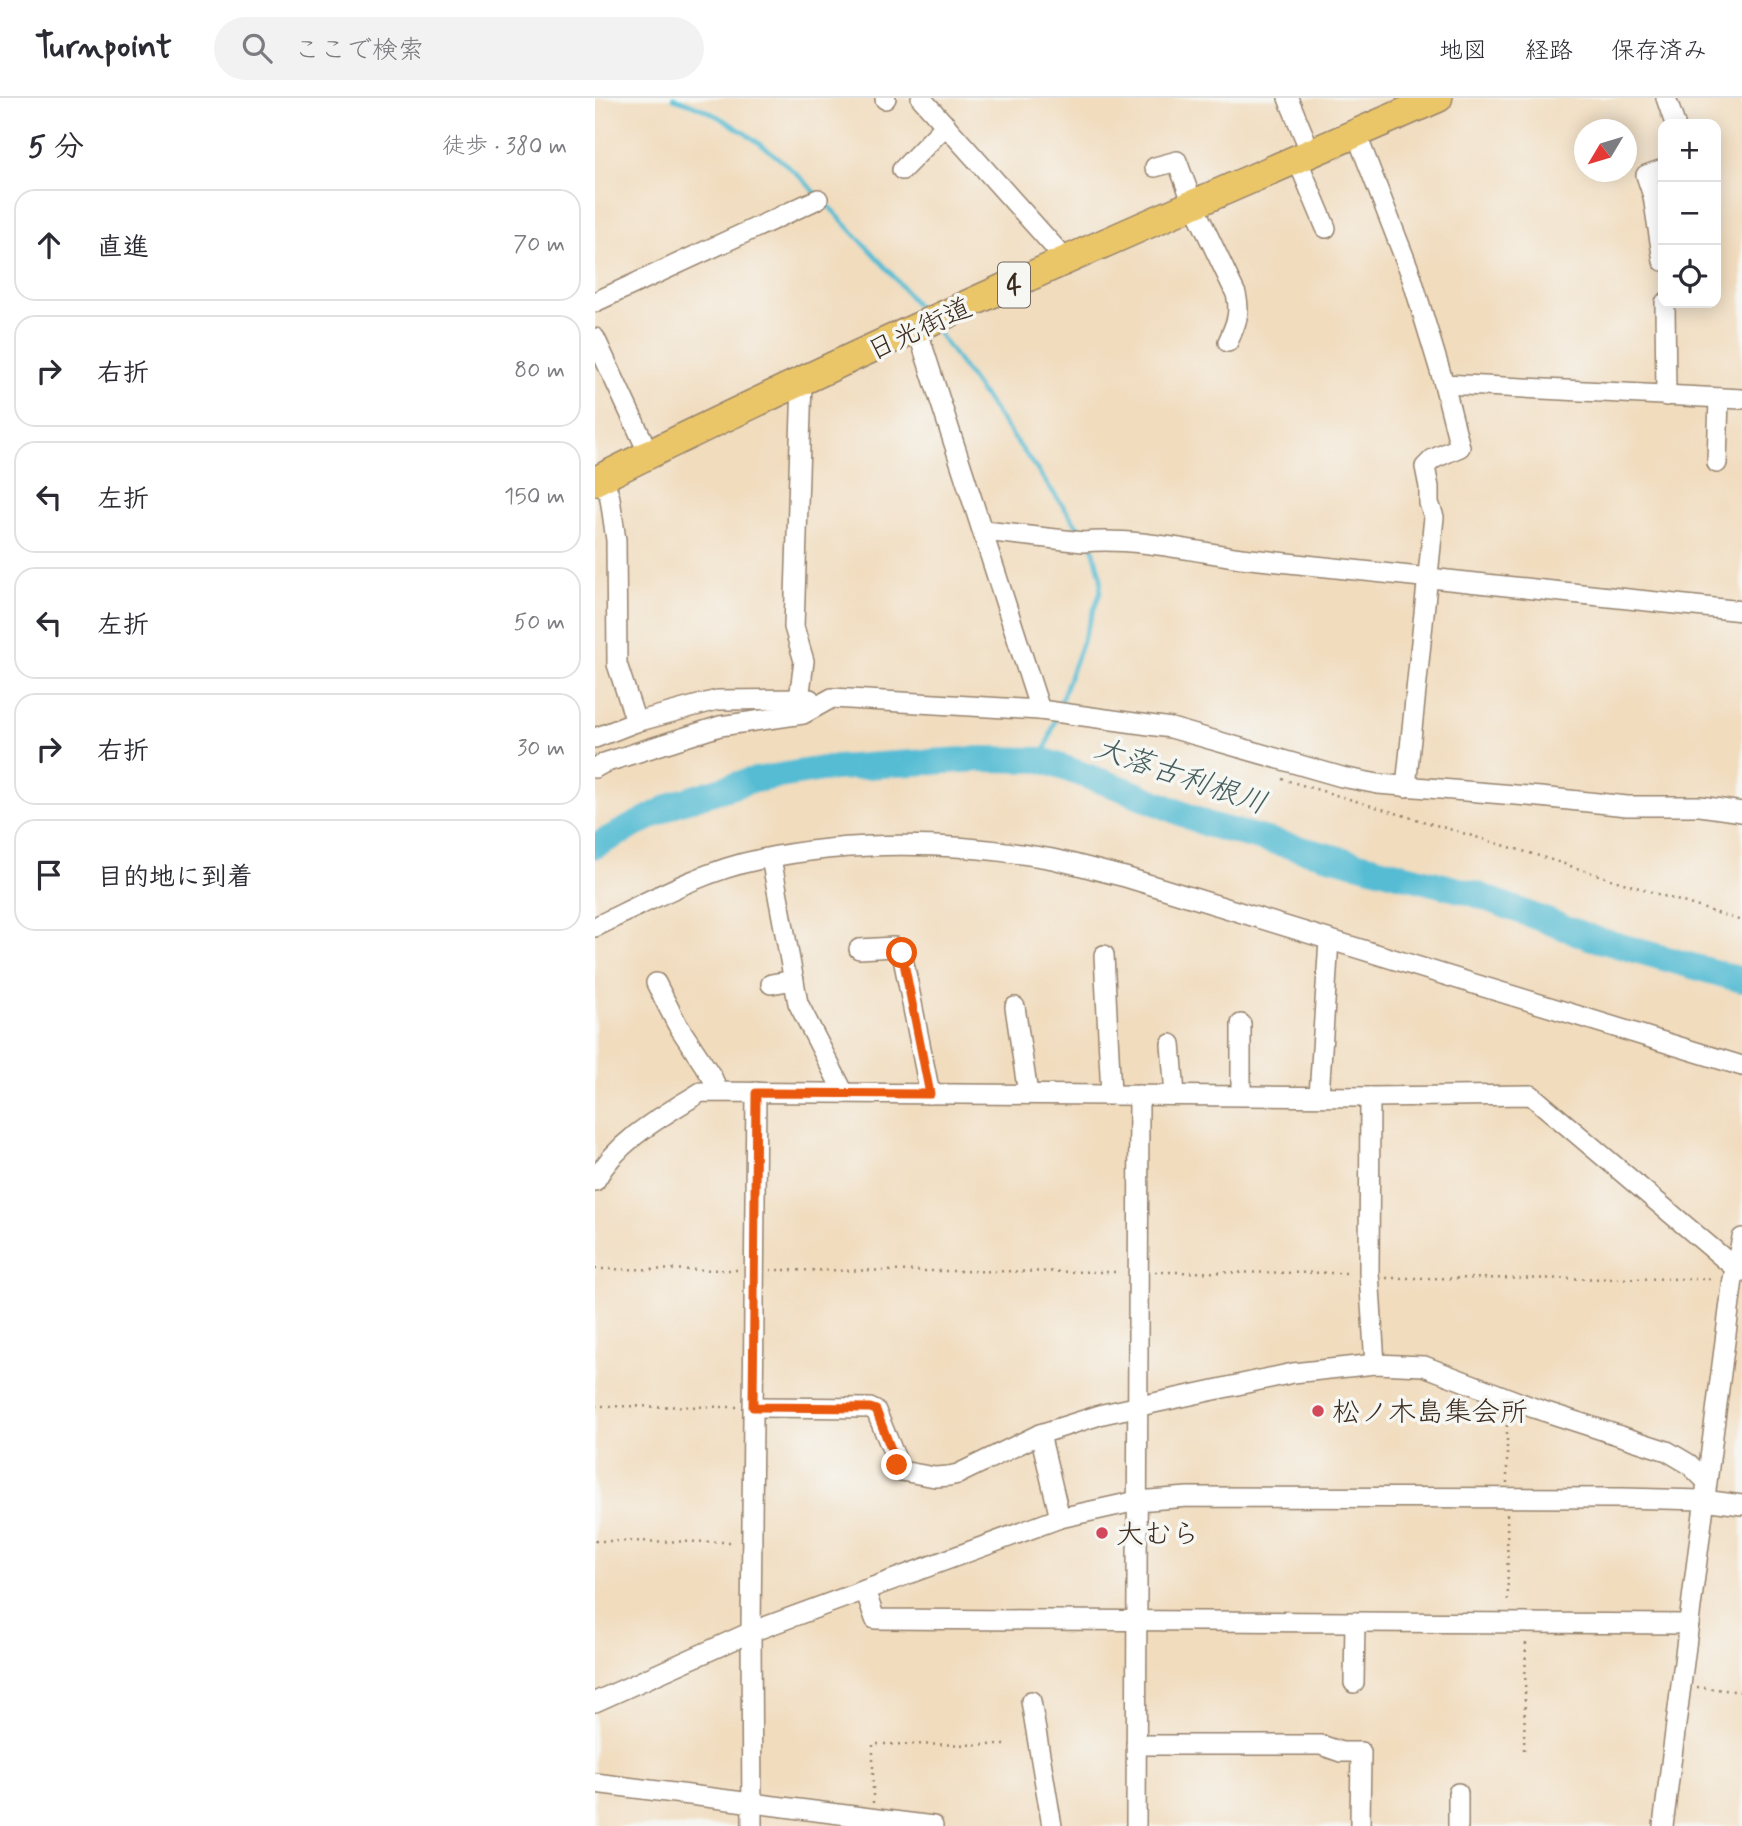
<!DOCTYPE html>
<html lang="ja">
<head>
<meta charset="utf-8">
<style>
  :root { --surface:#fff; --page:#f2f2f3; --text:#2b2b33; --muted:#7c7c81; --line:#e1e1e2 }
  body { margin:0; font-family:Mynerve,"Klee One",sans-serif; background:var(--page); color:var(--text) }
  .controls { position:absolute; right:21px; top:21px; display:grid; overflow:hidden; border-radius:14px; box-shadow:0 4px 18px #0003 }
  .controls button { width:63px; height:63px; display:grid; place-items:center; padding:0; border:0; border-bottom:2px solid var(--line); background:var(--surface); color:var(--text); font:35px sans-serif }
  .compass { position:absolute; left:979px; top:21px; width:63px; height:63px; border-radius:50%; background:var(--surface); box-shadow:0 4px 18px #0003; rotate:232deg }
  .stop { position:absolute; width:21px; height:21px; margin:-16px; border:5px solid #ea580c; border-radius:50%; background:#fff }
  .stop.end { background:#ea580c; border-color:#fff; box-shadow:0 2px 7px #0008 }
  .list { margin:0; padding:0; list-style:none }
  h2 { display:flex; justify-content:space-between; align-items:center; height:91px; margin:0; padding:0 28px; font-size:30px }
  h2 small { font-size:23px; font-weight:400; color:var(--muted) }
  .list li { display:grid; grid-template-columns:46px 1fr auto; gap:21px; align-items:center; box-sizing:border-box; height:112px; margin:0 14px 14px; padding:0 14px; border:2px solid var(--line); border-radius:21px }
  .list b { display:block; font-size:26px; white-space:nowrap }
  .list em { font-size:23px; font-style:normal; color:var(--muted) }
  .icon { flex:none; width:38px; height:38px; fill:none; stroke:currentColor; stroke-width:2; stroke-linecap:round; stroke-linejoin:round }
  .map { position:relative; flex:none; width:1147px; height:1728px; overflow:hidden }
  header { display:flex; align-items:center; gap:42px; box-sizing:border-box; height:98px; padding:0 35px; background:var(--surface); border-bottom:2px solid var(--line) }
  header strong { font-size:33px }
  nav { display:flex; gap:38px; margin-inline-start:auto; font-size:24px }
  .search { width:490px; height:63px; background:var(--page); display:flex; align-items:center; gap:18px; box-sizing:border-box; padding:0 24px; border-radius:38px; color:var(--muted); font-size:26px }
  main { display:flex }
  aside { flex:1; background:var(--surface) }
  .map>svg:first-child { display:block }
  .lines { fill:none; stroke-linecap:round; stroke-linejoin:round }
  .stream { stroke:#55bcd3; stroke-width:4.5 }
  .river { stroke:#55bcd3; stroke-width:26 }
  .minor-casing { stroke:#96836e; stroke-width:22 }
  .highway-casing { stroke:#96836e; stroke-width:31 }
  .path { stroke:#96836e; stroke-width:2.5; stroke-dasharray:2 5; stroke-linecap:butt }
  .minor { stroke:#fff; stroke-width:19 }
  .highway { stroke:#ebc669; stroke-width:28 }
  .route { stroke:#ea580c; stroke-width:9 }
  .poi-dot { fill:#d1495b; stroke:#f6f6f2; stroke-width:2.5 }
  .labels { text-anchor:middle; stroke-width:7; stroke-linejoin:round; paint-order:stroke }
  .shield { fill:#f6f6f2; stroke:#73675e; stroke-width:2 }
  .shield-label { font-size:26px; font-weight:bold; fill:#3b2a1e }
  .street-label { font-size:28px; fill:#3b2a1e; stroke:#f6f6f2 }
  .poi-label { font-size:28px; fill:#3b2a1e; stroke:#f6f6f2; text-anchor:start }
  .water-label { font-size:30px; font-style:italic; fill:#445d5d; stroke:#f6f6f2 }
</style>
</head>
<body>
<header>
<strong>Turnpoint</strong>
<div class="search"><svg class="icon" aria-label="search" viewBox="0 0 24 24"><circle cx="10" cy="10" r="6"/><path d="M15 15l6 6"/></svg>ここで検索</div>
<nav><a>地図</a><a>経路</a><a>保存済み</a></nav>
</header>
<main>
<aside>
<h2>5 分<small>徒歩 · 380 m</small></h2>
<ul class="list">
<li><svg class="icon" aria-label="ahead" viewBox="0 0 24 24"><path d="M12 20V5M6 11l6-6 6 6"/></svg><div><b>直進</b></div><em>70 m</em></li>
<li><svg class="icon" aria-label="right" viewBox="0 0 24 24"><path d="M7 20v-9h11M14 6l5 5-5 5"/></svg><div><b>右折</b></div><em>80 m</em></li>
<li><svg class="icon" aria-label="left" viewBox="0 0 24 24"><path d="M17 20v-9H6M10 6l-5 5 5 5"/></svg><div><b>左折</b></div><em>150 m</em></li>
<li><svg class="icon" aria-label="left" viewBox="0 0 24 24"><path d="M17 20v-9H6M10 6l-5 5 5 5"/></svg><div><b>左折</b></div><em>50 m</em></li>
<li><svg class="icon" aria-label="right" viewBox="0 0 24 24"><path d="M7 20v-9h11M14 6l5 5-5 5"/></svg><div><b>右折</b></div><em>30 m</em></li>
<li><svg class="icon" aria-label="arrive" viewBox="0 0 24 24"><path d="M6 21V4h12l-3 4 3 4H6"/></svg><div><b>目的地に到着</b></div></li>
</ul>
</aside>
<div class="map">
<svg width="1147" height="1728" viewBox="0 0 1147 1728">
  <rect width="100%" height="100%" fill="#f6f6f2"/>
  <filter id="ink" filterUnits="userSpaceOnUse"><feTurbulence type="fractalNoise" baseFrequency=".0143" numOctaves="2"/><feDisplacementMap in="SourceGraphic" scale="14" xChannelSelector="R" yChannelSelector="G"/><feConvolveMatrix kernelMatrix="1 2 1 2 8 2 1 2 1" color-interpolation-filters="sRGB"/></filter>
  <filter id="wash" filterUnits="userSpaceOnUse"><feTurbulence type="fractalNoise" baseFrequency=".00686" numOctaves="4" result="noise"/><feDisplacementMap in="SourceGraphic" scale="28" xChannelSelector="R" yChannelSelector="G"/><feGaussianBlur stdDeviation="1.57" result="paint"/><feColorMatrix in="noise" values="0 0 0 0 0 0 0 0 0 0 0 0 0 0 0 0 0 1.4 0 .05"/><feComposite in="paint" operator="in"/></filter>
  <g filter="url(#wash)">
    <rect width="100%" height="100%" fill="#f1dcbe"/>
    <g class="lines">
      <g class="stream">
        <path d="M78,0C129,14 186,58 222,96"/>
        <polyline points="228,102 296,175 329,217"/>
        <polyline points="341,232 489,437"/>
        <polyline points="464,608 505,495 506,480 498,450"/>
        <polyline points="447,662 461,620"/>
      </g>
      <polyline class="river" points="0,748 82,705 154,683 227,671 300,666 386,661 447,662 531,692 614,727 880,796 997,840 1147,882"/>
    </g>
  </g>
  <g filter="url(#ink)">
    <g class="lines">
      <g class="minor-casing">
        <g id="minor">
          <polyline points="326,0 472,163"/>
          <polyline points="693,0 716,55"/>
          <polyline points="1071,0 1080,26"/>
          <polyline points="290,1 291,0"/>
          <polyline points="761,35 815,174 849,286 1147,301"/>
          <polyline points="702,61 731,130"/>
          <path d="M560,69L582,63L598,106L641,196C646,215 641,226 633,244"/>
          <polyline points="1068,71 1051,77 1058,98 1068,163"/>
          <polyline points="307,72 351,27"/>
          <polyline points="0,204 223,101"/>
          <polyline points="1070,205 1071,298"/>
          <polyline points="322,231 445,612"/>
          <polyline points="0,240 54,356"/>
          <polyline points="1122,365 1124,300"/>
          <polyline points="8,379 15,400 21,442 22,566 41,624"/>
          <path d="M389,433L488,444C536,439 598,453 646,460L1147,513"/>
          <polyline points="204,601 209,563 199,529 207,284"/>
          <polyline points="0,640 41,624 122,602 215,601"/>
          <polyline points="0,670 9,665 125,628 208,616 237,600 445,612 576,630 747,679 783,686 945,699 1032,708 1105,708 1147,714"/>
          <polyline points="811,689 839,419 834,405 834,389 830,369 838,361 865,349 849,286"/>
          <polyline points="176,760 203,905 249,995"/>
          <path d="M0,829C50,805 107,773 162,762C257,742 357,744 452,760C478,765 504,773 530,779L1147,968"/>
          <polyline points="264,851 299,849 307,855 335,996"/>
          <polyline points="509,857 516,996"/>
          <polyline points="61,885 82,926 117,979 123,993"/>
          <polyline points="176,886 199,882"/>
          <polyline points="420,909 433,996"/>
          <polyline points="646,926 646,997"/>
          <polyline points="576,946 580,997"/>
          <polyline points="724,998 734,842"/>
          <polyline points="775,999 774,1175 780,1266"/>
          <path d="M0,1083C22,1042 68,1018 106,994L775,999L936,997L1139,1169L1147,1173"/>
          <polyline points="158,1309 275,1310 281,1313 306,1373 340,1379 354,1378 363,1376 445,1336 508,1316 698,1275 780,1266 829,1268 939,1310 1072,1353 1094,1366 1111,1383"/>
          <polyline points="445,1336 465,1420"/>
          <polyline points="270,1492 280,1521 1094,1526"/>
          <polyline points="759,1585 760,1524"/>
          <polyline points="436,1603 457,1728"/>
          <polyline points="0,1604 156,1534 465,1420 542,1403 593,1399 1027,1400 1108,1402 1147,1407"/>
          <polyline points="541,1647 726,1647 746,1654 766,1654 765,1728"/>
          <polyline points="0,1685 338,1728"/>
          <polyline points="157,1728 156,1534 161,994"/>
          <polyline points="541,1728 544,997"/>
          <polyline points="863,1728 863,1695"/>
          <polyline points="1068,1728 1138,1181 1147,1140"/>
        </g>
      </g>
      <g class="highway-casing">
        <path id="highway" d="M0,383C276,245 560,122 843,0"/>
      </g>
      <g class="path">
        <polyline points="687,681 941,757 1147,823"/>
        <polyline points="0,1171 144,1172"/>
        <polyline points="175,1172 525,1174"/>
        <polyline points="560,1174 756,1175"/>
        <polyline points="791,1180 1120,1181"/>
        <polyline points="0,1308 144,1309"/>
        <polyline points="912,1385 912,1318"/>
        <polyline points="912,1416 913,1507"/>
        <polyline points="0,1443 140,1444"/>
        <polyline points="1102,1589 1147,1594"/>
        <polyline points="929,1652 931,1540"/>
        <polyline points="278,1705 278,1646 412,1647"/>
      </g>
      <use href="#minor" class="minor"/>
      <use href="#highway" class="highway"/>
    </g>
  </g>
  <g class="lines" filter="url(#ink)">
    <polyline class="route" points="302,1367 281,1312 275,1310 158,1309 161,995 335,996 307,855"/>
  </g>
  <g class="poi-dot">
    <circle cx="723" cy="1313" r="7"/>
    <circle cx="507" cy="1435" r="7"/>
  </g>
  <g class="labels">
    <rect class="shield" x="403" y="164.5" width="32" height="45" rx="5"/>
    <g class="shield-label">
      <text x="419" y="196">4</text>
    </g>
    <g class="street-label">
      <text transform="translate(324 230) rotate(-25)" y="10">日光街道</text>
    </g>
    <g class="poi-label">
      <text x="737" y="1323">松ノ木島集会所</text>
      <text x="521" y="1445">大むら</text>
    </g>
    <g class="water-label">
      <text transform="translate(586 677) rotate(19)" y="10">大落古利根川</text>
    </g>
  </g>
</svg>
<div class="controls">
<button>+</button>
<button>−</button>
<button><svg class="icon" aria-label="locate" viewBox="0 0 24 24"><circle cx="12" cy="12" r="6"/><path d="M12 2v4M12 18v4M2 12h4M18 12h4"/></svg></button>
</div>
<svg class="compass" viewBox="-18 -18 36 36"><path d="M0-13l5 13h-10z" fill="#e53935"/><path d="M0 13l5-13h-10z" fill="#7c7c81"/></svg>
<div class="stop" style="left:307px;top:855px"></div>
<div class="stop end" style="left:302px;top:1367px"></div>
</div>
</main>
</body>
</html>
